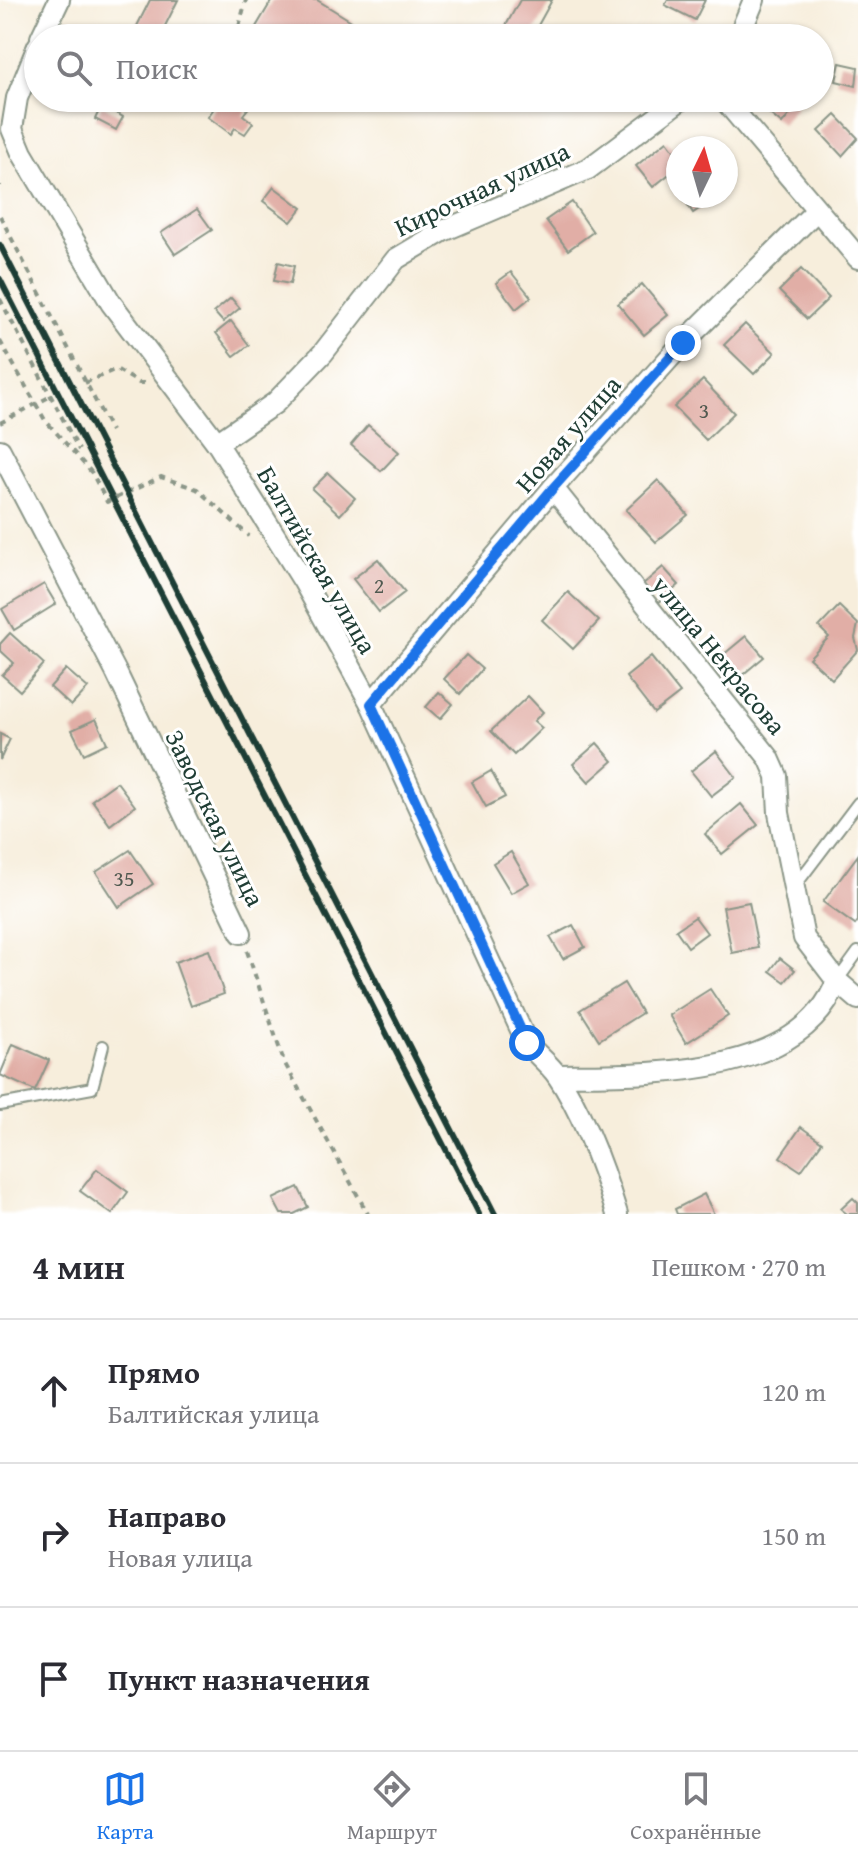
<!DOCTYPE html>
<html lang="ru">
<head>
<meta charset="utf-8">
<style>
  :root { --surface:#fff; --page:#f2f2f3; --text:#2b2b33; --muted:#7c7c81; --line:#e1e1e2; --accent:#1a73e8 }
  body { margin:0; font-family:"Gentium Book Plus",serif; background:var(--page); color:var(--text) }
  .compass { position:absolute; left:666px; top:136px; width:72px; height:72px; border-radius:50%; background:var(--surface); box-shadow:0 2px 6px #0004; rotate:5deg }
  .stop { position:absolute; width:24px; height:24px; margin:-18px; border:6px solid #1a73e8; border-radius:50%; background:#fff }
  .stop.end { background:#1a73e8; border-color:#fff; box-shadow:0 2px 8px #0008 }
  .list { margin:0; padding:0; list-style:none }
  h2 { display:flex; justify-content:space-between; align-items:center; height:104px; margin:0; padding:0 32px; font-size:34px }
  h2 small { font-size:26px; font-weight:400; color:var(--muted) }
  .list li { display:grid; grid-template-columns:52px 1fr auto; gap:24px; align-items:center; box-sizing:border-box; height:144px; padding:0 32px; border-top:2px solid var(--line) }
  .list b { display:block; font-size:30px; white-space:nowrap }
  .list p { margin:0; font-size:26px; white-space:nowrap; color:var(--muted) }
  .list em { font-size:26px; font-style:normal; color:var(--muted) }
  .icon { flex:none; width:44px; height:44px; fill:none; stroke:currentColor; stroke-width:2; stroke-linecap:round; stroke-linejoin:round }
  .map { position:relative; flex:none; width:858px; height:1214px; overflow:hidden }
  .search { position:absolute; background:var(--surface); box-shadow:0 2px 6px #0004; left:24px; right:24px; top:24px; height:88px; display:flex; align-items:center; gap:20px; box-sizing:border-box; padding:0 28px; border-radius:44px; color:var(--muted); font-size:30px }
  .sheet { height:536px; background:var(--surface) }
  nav { display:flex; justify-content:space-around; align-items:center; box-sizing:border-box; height:112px; border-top:2px solid var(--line); background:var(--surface); font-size:22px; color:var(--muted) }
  nav a { display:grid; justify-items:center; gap:4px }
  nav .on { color:var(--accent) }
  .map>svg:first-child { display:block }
  .building { fill:#e1aea6 }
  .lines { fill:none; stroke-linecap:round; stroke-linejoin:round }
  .lane-casing { stroke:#8b9688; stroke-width:14 }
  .street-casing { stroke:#8b9688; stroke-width:24 }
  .path { stroke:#8b9688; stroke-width:4; stroke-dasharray:6 6; stroke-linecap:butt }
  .lane { stroke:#fff; stroke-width:10 }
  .street { stroke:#fff; stroke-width:20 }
  .rail { stroke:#1f3d34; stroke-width:6 }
  .route { stroke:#1a73e8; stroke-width:10 }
  .labels { text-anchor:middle; stroke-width:6; stroke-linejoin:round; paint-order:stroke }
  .number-label { font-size:22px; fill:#505950 }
  .street-label { font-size:26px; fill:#1f3d34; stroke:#fff }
</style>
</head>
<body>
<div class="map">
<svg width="858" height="1214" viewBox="0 0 858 1214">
  <rect width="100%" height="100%" fill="#fff"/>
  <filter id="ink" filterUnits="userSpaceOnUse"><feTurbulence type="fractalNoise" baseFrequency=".0125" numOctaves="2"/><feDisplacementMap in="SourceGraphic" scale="16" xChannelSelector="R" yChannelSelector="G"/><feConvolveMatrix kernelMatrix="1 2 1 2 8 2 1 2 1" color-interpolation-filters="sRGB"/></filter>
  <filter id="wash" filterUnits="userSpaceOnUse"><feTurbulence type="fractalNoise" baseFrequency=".006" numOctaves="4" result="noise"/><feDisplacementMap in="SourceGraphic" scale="32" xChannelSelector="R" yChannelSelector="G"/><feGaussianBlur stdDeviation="1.8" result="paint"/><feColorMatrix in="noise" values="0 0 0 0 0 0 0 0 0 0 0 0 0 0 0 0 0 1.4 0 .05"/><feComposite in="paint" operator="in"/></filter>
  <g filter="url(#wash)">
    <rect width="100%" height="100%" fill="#f7eedc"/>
    <g id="blocks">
      <g class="building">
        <polygon points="150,0 178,0 159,38 131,38"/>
        <polygon points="272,0 317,0 353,22 343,38 263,38 253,32"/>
        <polygon points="520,0 552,0 531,38 499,38"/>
        <polygon points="668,0 705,0 695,20 665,5"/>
        <polygon points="840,63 858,67 856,86 836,81"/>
        <polygon points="221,98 238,98 250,106 243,115 253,123 245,134 235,128 231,134 208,117"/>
        <polygon points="773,98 785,98 796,107 782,124 764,109"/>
        <polygon points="102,105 123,117 116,130 95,119"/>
        <polygon points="836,115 858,138 842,156 819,131"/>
        <polygon points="667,141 678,156 678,167 653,187 636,166"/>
        <polygon points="274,187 302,208 291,222 263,201"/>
        <polygon points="682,196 718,196 693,213"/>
        <polygon points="572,202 593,232 568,250 546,220"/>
        <polygon points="197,209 212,230 175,254 161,233"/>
        <polygon points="278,262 294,266 290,284 274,281"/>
        <polygon points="801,269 829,298 807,319 779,291"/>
        <polygon points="511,272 531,297 516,309 496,283"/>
        <polygon points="642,284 668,315 644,335 618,304"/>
        <polygon points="231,298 240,308 223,322 214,312"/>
        <polygon points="231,321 249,345 234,356 216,333"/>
        <polygon points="745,324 775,353 754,374 724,345"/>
        <polygon points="703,380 734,413 706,440 674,407"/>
        <polygon points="368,425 399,452 381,471 351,445"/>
        <polygon points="328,473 355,498 340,515 312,489"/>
        <polygon points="658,480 688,515 656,542 626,510"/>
        <polygon points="378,559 405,592 379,612 353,579"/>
        <polygon points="663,567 679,585 658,603 642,585"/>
        <polygon points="44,584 56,604 14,630 2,609"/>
        <polygon points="568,592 599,621 573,649 542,620"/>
        <polygon points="839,606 858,624 855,638 858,650 832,679 809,658 829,637 819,627"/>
        <polygon points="10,633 44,664 20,691 2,675 14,663 0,650 0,644"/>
        <polygon points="746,636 764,657 741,676 723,655"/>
        <polygon points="466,655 482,669 460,694 444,679"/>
        <polygon points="651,657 680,693 654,713 626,677"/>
        <polygon points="66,669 88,688 71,706 50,687"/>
        <polygon points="439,692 453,704 440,719 426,707"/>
        <polygon points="528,696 543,712 534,721 542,728 514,755 491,731"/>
        <polygon points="96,719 107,743 84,754 72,730"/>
        <polygon points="0,734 10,739 0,760"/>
        <polygon points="597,743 613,761 589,782 573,764"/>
        <polygon points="716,751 736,777 711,796 691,771"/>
        <polygon points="491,771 505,797 486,807 472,782"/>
        <polygon points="117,782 135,806 110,825 92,800"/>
        <polygon points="741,804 758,825 722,854 705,834"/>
        <polygon points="130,850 153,884 119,907 96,872"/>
        <polygon points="511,852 529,883 511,893 493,863"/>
        <polygon points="858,855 858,921 855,925 823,902"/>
        <polygon points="749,902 758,948 732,953 723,907"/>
        <polygon points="695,917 707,933 688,947 676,930"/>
        <polygon points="573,925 585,947 563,959 550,937"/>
        <polygon points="209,950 224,994 191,1006 175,962"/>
        <polygon points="780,958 795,970 785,982 770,971"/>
        <polygon points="624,983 642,1013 599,1040 580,1010"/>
        <polygon points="710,989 728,1016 686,1043 669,1015"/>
        <polygon points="13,1044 49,1060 35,1091 0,1075"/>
        <polygon points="801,1127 822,1142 801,1171 780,1157"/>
        <polygon points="97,1169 128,1192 112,1214 80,1191"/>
        <polygon points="298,1187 308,1207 294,1214 281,1214 273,1199"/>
        <polygon points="704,1194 714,1214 677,1214 675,1209"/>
        <polygon points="853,1198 858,1203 858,1214 847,1214 841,1209"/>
      </g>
    </g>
  </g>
  <g filter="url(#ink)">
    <use href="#blocks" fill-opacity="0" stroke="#8b9688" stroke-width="2"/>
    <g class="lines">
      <g class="lane-casing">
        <g id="lane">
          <polyline points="795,886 858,803"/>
          <polyline points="837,981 858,952"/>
          <polyline points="0,1105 92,1088 103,1046"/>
        </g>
      </g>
      <g class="street-casing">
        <g id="street">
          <polyline points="41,38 59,0"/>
          <polyline points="738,38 754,0"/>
          <path d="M38,46L17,98L12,129L22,153L111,303L217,443L304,582L371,704L527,1043C536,1054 549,1064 557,1075C584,1115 603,1168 617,1214"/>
          <polyline points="723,98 858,258"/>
          <polyline points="217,443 275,403 323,353 396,259 443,231 588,169 683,98"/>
          <polyline points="0,450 116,672 241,933"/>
          <polyline points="553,488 769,758 777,776 779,813 804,938 837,981 858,999"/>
          <polyline points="371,704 553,488 683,343 817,210"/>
          <path d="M557,1075C643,1074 800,1080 837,981"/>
        </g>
      </g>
      <g class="path">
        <polyline points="236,38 246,0"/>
        <polyline points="281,98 290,105"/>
        <polyline points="0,185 0,186"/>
        <polyline points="0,216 111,431"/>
        <polyline points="0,299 79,450"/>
        <polyline points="0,341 45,420 92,473 107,502 161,477 197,489 249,536"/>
        <polyline points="85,383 116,369 139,383 149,383"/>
        <polyline points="0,423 51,396"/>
        <polyline points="247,951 284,1062 368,1214"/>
      </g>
      <use href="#lane" class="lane"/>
      <use href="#street" class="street"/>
      <g class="rail">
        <polyline points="0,245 495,1214"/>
        <polyline points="0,279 479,1214"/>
      </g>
    </g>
  </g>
  <g class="lines" filter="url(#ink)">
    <polyline class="route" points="527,1043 371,704 553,488 683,343"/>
  </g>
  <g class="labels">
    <g class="number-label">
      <text x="704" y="418">3</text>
      <text x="379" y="593">2</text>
      <text x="124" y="886">35</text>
    </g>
    <g class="street-label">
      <text transform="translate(482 189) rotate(-25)" y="9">Кирочная улица</text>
      <text transform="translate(568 434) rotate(-49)" y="9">Новая улица</text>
      <text transform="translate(317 560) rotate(60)" y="9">Балтийская улица</text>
      <text transform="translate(719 655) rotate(51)" y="9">улица Некрасова</text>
      <text transform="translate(215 818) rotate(64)" y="9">Заводская улица</text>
    </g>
  </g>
</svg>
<svg class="compass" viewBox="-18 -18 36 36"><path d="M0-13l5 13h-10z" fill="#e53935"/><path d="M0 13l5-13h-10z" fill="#7c7c81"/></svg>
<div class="stop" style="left:527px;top:1043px"></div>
<div class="stop end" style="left:683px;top:343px"></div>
<div class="search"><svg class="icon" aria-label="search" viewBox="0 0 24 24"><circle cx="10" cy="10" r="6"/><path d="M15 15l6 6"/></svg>Поиск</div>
</div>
<section class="sheet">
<h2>4 мин<small>Пешком · 270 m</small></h2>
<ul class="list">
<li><svg class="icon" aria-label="ahead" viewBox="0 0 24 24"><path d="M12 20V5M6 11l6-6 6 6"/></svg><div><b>Прямо</b><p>Балтийская улица</p></div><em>120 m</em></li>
<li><svg class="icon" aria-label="right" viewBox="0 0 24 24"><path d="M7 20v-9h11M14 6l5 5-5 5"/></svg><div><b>Направо</b><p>Новая улица</p></div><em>150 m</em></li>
<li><svg class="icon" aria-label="arrive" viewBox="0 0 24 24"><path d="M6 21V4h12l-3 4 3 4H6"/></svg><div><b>Пункт назначения</b></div></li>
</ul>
</section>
<nav>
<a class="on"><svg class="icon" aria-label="map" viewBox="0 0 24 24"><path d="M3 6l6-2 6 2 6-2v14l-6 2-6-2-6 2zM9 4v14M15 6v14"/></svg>Карта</a>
<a><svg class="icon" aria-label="directions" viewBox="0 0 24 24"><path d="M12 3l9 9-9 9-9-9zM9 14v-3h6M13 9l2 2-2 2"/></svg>Маршрут</a>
<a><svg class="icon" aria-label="saved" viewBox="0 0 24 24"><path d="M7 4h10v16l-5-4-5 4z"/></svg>Сохранённые</a>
</nav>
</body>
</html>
